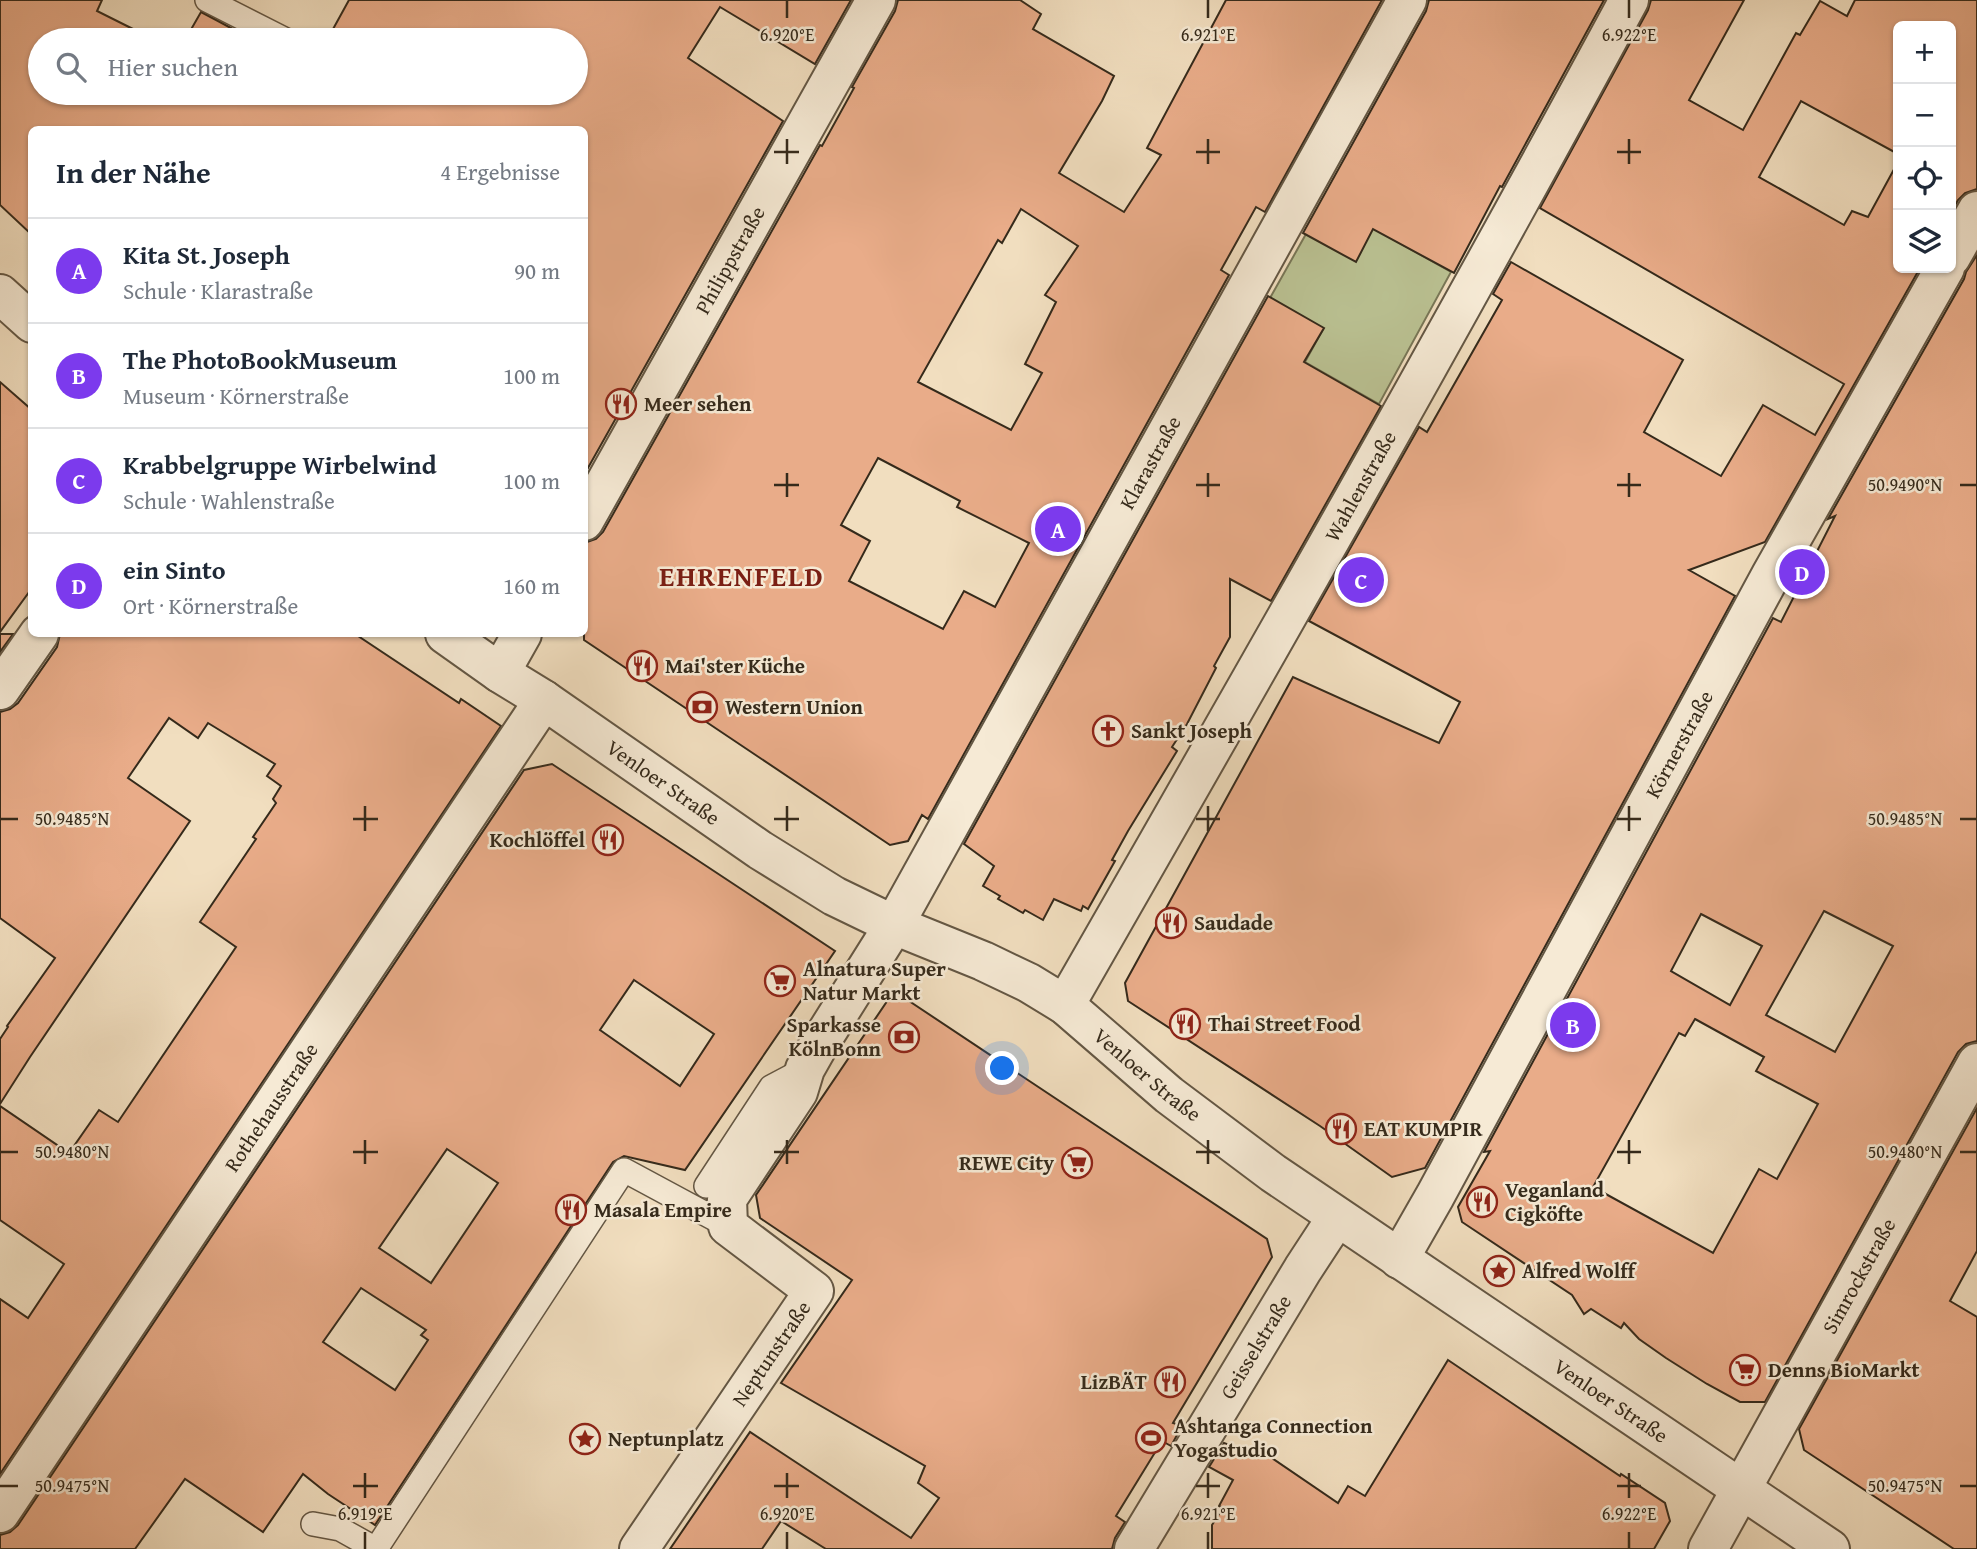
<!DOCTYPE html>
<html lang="de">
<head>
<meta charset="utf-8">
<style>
  :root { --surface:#fff; --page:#f2f2f3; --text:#1f2937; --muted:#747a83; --line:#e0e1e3; --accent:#7c3aed }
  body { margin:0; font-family:"Gentium Book Plus",serif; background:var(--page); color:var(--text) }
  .controls { position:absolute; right:21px; top:21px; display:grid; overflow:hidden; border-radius:10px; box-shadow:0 2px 5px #0004 }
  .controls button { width:63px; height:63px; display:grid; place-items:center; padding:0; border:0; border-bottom:2px solid var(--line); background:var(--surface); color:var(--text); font:35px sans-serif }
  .you { position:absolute; left:1003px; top:1069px; width:24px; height:24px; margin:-18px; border:5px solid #fff; border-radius:50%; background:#1a73e8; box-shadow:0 0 0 10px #1a73e833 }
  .badge { display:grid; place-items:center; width:46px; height:46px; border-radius:50%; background:var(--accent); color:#fff; font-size:23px; font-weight:700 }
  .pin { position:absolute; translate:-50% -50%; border:4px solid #fff; box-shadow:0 2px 7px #0006 }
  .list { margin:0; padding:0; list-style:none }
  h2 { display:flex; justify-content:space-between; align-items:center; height:91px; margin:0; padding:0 28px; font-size:30px }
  h2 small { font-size:23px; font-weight:400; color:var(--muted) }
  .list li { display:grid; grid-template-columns:46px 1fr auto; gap:21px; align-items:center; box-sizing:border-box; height:105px; padding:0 28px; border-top:2px solid var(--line) }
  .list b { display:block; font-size:26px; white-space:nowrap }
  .list p { margin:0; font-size:23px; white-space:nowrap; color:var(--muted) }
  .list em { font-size:23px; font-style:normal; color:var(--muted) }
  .icon { flex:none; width:38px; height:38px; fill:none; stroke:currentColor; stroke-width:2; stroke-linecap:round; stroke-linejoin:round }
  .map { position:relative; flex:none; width:1977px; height:1549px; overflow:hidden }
  .search { position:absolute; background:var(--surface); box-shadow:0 2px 5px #0004; left:28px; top:28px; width:560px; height:77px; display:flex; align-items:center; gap:18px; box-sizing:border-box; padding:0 24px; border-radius:38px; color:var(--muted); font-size:26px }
  .panel { position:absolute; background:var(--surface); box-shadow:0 2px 5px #0004; left:28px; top:126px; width:560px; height:511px; border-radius:10px }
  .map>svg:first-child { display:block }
  .green { fill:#bac192; stroke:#787656; stroke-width:2 }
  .building { fill:#e9ac89; stroke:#352a1b; stroke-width:2; fill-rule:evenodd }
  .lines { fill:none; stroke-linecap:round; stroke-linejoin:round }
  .service-casing { stroke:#645744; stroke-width:26 }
  .minor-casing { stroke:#645744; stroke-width:42 }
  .service { stroke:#f6ead5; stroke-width:23 }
  .minor { stroke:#f6ead5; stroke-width:38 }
  .ticks { fill:none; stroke:#352a1b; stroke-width:2.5 }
  .labels { text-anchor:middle; stroke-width:5; stroke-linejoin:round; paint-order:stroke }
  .street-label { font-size:21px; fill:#352a1b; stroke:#f6ead5 }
  .poi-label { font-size:21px; font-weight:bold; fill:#352a1b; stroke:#f6ead5; text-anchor:start }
  .district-label { font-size:28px; font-weight:bold; letter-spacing:2px; fill:#7a1f14; stroke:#f6ead5 }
  .ticks-label { font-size:18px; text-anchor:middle; fill:#352a1b; stroke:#f6ead5; stroke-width:5; stroke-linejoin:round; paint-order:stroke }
</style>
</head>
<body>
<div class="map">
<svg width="1977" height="1549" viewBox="0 0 1977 1549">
  <rect width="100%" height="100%" fill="#f1debf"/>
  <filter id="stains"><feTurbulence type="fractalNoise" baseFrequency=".00286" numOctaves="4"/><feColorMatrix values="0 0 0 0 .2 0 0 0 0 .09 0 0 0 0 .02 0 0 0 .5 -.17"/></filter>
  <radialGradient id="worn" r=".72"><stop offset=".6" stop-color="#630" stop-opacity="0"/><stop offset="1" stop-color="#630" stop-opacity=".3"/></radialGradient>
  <polygon class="green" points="1373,228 1451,272 1379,404 1305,362 1323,329 1270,298 1306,234"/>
  <g class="building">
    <polygon points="0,0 102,0 97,11 155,40 40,40 40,93 576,93 576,40 327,40 349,0 851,0 815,64 720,7 688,58 783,121 584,475 584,130 32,130 32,235 0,205"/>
    <path d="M898,0H1020L1041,14L1033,29L1114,76L1102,101L1059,173L1124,212L1161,155L1147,148L1226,0H1382L1265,212L1256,207L1221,270L1229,275L928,819L922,815L908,841L890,845L584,640V543L596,539L603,532L820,145L822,146L854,88L852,87L895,11ZM1021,209L1078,246L1045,295L1056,302L1025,364L1042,373L1011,430L918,382L998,240L1002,243ZM878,458L960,501L957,507L1029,543L995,607L964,591L943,629L849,581L870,541L841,525Z"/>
    <polygon points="1429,0 1604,0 1502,187 1500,186 1454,273 1373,229 1356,262 1303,233 1426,11"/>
    <polygon points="1651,0 1744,0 1689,100 1743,130 1796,33 1800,35 1820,1 1847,16 1855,0 1977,0 1977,189 1965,193 1958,200 1951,213 1951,26 1898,26 1898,154 1801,101 1759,177 1844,225 1852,211 1868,217 1898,162 1898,268 1920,268 1765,542 1689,570 1735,596 1425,1168 1392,1177 1320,1126 1128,1001 1125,983 1293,677 1439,743 1460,702 1309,621 1419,427 1427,432 1502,300 1493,294 1511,262 1683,360 1644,432 1721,476 1763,405 1815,435 1844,384 1540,208 1648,10"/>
    <polygon points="201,12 218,21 253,40 185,40"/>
    <path d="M1977,255V1041L1966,1044L1958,1052L1765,1402H1740L1707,1384L1666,1358L1639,1339L1624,1323L1621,1328L1591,1309L1584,1314L1572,1295L1462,1222L1458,1207L1490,1151L1484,1152L1773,618L1781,622L1835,516L1828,519L1964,279L1966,272ZM1824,911L1893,946L1835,1052L1766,1015ZM1701,914L1762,946L1730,1005L1671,971ZM1695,1019L1764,1057L1756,1071L1818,1104L1777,1179L1759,1169L1713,1253L1593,1187L1679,1033L1685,1036Z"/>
    <polygon points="1268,296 1324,328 1304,362 1381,406 1271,601 1230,579 1230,637 1214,666 1216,668 1187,724 1172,747 1177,751 1128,831 1112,860 1115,861 1088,909 1083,906 1081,911 1054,899 1043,920 1025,910 1023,913 998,899 1000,896 983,886 994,866 964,844"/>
    <polygon points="0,382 32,410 32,588 0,632"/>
    <polygon points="0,634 13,634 0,652"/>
    <polygon points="60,634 355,634 459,703 461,699 501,726 0,1474 0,1299 28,1318 64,1264 0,1220 0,1106 69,1153 99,1110 118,1122 236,947 200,922 256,839 253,837 276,803 273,799 281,786 267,776 275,764 208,723 198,738 169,718 128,778 190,821 30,1057 0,1104 0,1039 8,1027 7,1026 55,958 0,918 0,712 10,709 18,703 57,647"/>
    <path d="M552,764L835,951L685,1170L624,1156L613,1162L375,1525L328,1494L303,1474L263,1532L185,1479L135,1549H0V1535L10,1532L18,1525L524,770ZM634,980L714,1034L680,1086L600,1030ZM447,1149L498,1183L431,1283L379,1248ZM361,1288L426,1330L421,1335L428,1340L395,1390L323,1342Z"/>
    <polygon points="894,991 1267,1239 1272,1257 1173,1423 1182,1426 1171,1446 1162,1441 1116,1516 1125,1522 1115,1538 1112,1549 826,1549 781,1521 762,1549 670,1549 750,1432 911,1538 939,1498 918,1483 925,1466 781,1383 852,1280 760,1218 756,1195"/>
    <polygon points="1977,1108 1977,1251 1950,1301 1977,1317 1977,1549 1954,1549 1804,1450 1799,1429"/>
    <polygon points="1448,1360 1620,1476 1621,1474 1665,1503 1670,1521 1654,1549 1212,1549 1212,1525 1223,1508 1219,1506 1233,1480 1209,1467 1224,1443 1258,1456 1260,1450 1338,1503 1348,1486 1365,1496"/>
  </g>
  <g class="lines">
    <g class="service-casing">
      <g id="service">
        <polyline points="207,0 286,40"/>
        <polyline points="706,1186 771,1087 805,1069"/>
        <polyline points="313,1524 340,1529 376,1549"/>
        <polyline points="376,1549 624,1170 728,1226"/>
      </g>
    </g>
    <g class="minor-casing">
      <g id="minor">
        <polyline points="1951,257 1977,211"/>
        <polyline points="0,294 32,323"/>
        <path id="s1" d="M584,521L876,0"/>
        <path id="s2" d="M445,634L500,673L544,700L760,850L834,896L894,925L983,961L1029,983L1065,1005L1169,1095L1273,1173L1830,1549"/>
        <polyline points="500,673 522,634"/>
        <polyline points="0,690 39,634"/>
        <path id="s3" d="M1065,1005C1256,672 1447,338 1629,0"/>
        <path id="s4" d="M1399,1259L1435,1196L1771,575L1945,268"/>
        <path id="s5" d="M0,1513L544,700"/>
        <path id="s6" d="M639,1549L814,1291L728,1226L727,1199L798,1092L805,1069L818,1046L894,925L1407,0"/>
        <path id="s7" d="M1134,1549L1303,1269L1337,1217"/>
        <path id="s8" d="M1708,1549L1977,1063"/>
      </g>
    </g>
    <use href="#service" class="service"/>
    <use href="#minor" class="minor"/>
  </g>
  <path class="ticks" d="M787,0V18M1208,0V18M1629,0V18M787,139V164M1208,139V164M1629,139V164M774,152H799M1196,152H1220M1617,152H1641M787,473V497M1208,473V497M1629,473V497M774,485H799M1196,485H1220M1617,485H1641M1960,485H1977M365,806V831M787,806V831M1208,806V831M1629,806V831M0,819H18M353,819H378M774,819H799M1196,819H1220M1617,819H1641M1960,819H1977M365,1140V1164M787,1140V1164M1208,1140V1164M1629,1140V1164M0,1152H18M353,1152H378M774,1152H799M1196,1152H1220M1617,1152H1641M1960,1152H1977M365,1473V1498M787,1473V1498M1208,1473V1498M1629,1473V1498M0,1486H18M353,1486H378M774,1486H799M1196,1486H1220M1617,1486H1641M1960,1486H1977M365,1532V1549M787,1532V1549M1208,1532V1549M1629,1532V1549"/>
  <defs>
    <g id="restaurant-ring" transform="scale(1.575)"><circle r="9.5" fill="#f6ead5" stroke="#8f2418" stroke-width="1.5"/><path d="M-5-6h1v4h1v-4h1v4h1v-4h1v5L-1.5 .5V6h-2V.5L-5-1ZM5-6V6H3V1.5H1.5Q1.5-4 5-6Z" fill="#8f2418"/></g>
    <g id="bank-ring" transform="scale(1.575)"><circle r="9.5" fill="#f6ead5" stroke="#8f2418" stroke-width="1.5"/><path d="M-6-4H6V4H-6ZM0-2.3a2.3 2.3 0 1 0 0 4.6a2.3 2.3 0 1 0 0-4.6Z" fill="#8f2418"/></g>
    <g id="church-ring" transform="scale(1.575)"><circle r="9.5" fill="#f6ead5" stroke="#8f2418" stroke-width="1.5"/><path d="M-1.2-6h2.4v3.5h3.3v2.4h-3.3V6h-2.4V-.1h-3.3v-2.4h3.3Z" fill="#8f2418"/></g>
    <g id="supermarket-ring" transform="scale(1.575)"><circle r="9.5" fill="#f6ead5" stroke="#8f2418" stroke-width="1.5"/><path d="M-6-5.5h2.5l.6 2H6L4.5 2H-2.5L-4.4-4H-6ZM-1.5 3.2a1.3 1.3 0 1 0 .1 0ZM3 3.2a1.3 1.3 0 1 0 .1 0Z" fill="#8f2418"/></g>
    <g id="sight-ring" transform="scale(1.575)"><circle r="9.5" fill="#f6ead5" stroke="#8f2418" stroke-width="1.5"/><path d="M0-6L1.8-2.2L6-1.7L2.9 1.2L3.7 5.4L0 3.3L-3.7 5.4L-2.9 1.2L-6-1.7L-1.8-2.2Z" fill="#8f2418"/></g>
    <g id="stadium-ring" transform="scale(1.575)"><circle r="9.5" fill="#f6ead5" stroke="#8f2418" stroke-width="1.5"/><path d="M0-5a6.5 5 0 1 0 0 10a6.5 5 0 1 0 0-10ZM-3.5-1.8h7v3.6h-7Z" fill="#8f2418"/></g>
  </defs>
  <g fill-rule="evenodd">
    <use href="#restaurant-ring" x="621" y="404"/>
    <use href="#restaurant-ring" x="642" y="666"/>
    <use href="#bank-ring" x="702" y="707"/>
    <use href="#church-ring" x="1108" y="731"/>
    <use href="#restaurant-ring" x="608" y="840"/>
    <use href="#restaurant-ring" x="1171" y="923"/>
    <use href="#supermarket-ring" x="780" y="981"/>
    <use href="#restaurant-ring" x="1185" y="1024"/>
    <use href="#bank-ring" x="904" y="1037"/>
    <use href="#restaurant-ring" x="1341" y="1129"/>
    <use href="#supermarket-ring" x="1077" y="1163"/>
    <use href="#restaurant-ring" x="1482" y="1202"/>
    <use href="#restaurant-ring" x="571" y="1210"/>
    <use href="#sight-ring" x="1499" y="1271"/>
    <use href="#supermarket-ring" x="1745" y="1370"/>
    <use href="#restaurant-ring" x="1170" y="1382"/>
    <use href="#stadium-ring" x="1151" y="1438"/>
    <use href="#sight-ring" x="585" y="1439"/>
  </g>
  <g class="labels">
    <g class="street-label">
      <text dy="7" stroke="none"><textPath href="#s1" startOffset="299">Philippstraße</textPath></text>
      <text dy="7" stroke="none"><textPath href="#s6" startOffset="1297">Klarastraße</textPath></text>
      <text dy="7" stroke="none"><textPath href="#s3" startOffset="597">Wahlenstraße</textPath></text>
      <text dy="7" stroke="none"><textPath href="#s4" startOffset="586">Körnerstraße</textPath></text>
      <text dy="7" stroke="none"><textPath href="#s2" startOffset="264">Venloer Straße</textPath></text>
      <text dy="7" stroke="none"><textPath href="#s2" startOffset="833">Venloer Straße</textPath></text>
      <text dy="7" stroke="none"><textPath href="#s5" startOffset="488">Rothehausstraße</textPath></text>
      <text dy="7" stroke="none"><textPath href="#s8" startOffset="312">Simrockstraße</textPath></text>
      <text dy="7" stroke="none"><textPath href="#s7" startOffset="236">Geisselstraße</textPath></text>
      <text dy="7" stroke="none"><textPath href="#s6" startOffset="236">Neptunstraße</textPath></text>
      <text dy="7" stroke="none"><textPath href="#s2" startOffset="1400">Venloer Straße</textPath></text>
    </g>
    <g class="poi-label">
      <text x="644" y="411">Meer sehen</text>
      <text x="665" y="673">Mai'ster Küche</text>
      <text x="725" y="714">Western Union</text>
      <text x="1131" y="738">Sankt Joseph</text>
      <text x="585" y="847" text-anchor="end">Kochlöffel</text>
      <text x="1194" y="930">Saudade</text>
      <text x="803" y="976">Alnatura Super<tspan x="803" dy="24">Natur Markt</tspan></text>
      <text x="1208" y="1031">Thai Street Food</text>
      <text x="881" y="1032" text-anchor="end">Sparkasse<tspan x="881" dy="24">KölnBonn</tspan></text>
      <text x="1364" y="1136">EAT KUMPIR</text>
      <text x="1054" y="1170" text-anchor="end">REWE City</text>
      <text x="1505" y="1197">Veganland<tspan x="1505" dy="24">Cigköfte</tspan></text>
      <text x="594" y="1217">Masala Empire</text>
      <text x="1522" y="1278">Alfred Wolff</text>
      <text x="1768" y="1377">Denns BioMarkt</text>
      <text x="1147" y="1389" text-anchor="end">LizBÄT</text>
      <text x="1174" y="1433">Ashtanga Connection<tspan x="1174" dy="24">Yogastudio</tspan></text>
      <text x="608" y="1446">Neptunplatz</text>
    </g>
    <g class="district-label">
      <text x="742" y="586">EHRENFELD</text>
    </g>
  </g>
  <g class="ticks-label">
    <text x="787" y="41">6.920°E</text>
    <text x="1208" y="41">6.921°E</text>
    <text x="1629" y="41">6.922°E</text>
    <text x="1905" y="491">50.9490°N</text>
    <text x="72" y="825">50.9485°N</text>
    <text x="1905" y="825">50.9485°N</text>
    <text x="72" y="1158">50.9480°N</text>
    <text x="1905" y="1158">50.9480°N</text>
    <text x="72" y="1492">50.9475°N</text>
    <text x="1905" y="1492">50.9475°N</text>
    <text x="365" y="1520">6.919°E</text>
    <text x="787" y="1520">6.920°E</text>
    <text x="1208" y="1520">6.921°E</text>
    <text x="1629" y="1520">6.922°E</text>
  </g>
  <rect width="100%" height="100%" filter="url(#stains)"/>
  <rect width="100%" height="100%" fill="url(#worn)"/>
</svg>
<div class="controls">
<button>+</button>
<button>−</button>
<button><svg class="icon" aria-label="locate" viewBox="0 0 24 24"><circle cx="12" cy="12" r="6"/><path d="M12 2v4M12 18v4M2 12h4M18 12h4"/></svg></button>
<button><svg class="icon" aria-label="layers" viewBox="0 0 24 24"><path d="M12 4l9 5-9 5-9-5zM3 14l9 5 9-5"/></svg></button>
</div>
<div class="you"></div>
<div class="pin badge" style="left:1058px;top:529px">A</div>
<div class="pin badge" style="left:1573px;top:1025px">B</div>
<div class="pin badge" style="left:1361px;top:580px">C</div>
<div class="pin badge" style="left:1802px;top:572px">D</div>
<div class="search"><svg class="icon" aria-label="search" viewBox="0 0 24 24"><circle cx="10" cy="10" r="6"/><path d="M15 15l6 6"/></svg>Hier suchen</div>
<section class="panel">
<h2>In der Nähe<small>4 Ergebnisse</small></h2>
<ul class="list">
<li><span class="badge">A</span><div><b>Kita St. Joseph</b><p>Schule · Klarastraße</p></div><em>90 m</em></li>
<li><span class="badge">B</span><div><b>The PhotoBookMuseum</b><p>Museum · Körnerstraße</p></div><em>100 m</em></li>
<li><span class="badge">C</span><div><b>Krabbelgruppe Wirbelwind</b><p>Schule · Wahlenstraße</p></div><em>100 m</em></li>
<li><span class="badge">D</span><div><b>ein Sinto</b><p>Ort · Körnerstraße</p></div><em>160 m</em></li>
</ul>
</section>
</div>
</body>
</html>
